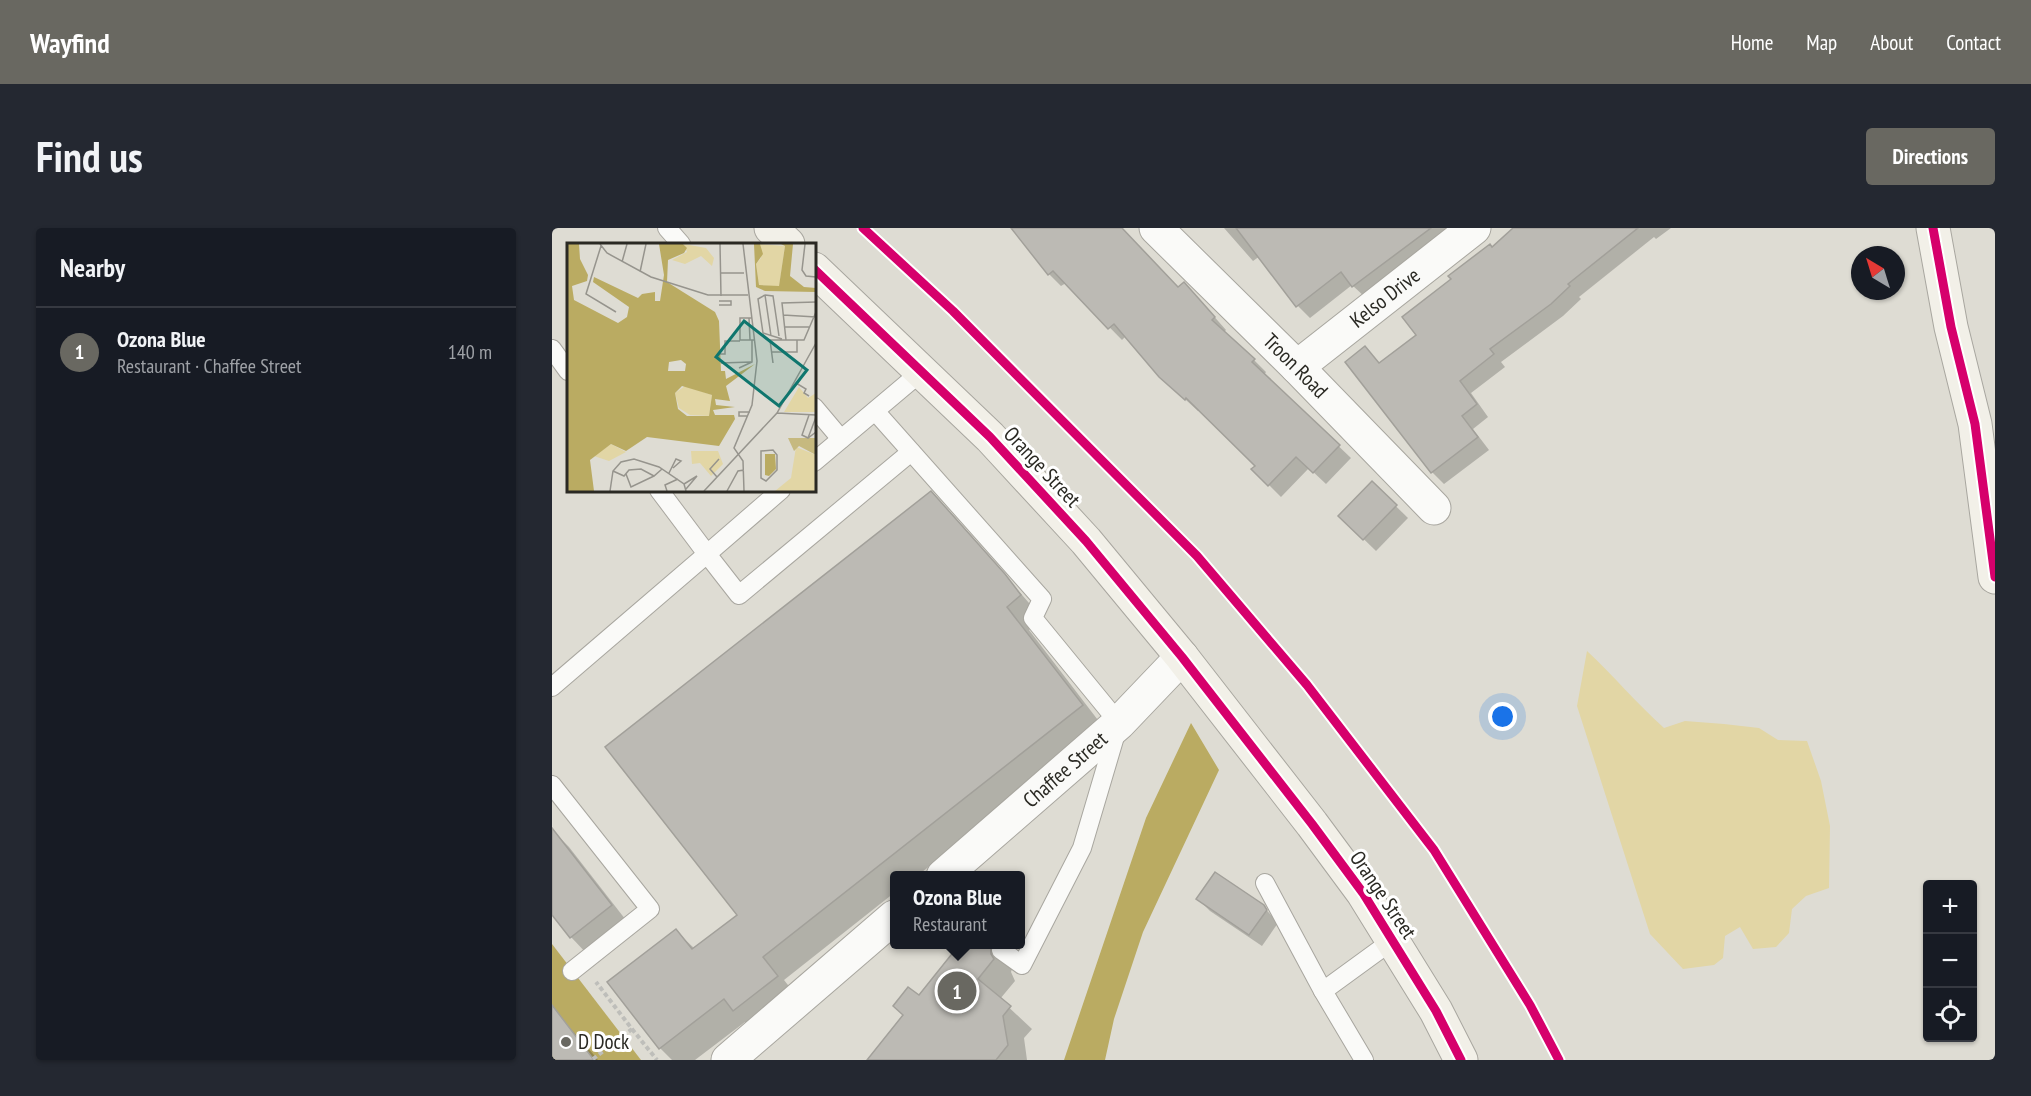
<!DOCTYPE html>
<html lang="en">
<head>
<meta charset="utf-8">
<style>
  :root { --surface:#171b24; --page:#242831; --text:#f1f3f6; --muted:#9ea1a6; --line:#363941; --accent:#696861 }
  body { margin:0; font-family:"PT Sans Narrow",sans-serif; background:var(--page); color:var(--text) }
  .controls { position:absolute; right:18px; bottom:18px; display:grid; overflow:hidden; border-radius:6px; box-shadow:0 2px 4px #0004 }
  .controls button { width:54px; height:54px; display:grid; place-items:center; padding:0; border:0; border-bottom:2px solid var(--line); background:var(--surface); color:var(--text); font:30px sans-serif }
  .compass { position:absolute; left:1299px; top:18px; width:54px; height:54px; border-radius:50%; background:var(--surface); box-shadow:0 2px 4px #0004; rotate:322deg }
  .you { position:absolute; left:951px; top:489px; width:21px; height:21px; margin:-15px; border:4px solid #fff; border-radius:50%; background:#1a73e8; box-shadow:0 0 0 9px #1a73e833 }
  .badge { display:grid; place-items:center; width:39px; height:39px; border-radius:50%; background:var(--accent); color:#fff; font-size:20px; font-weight:700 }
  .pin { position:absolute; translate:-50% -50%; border:3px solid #fff; box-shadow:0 2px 6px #0006 }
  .popup { position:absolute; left:338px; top:643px; width:135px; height:78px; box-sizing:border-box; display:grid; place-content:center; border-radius:6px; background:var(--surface); filter:drop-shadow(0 2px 4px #0005); font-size:20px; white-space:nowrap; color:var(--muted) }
  .popup b { font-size:22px; color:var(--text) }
  .popup::after { content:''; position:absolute; left:50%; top:100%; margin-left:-12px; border:12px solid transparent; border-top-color:var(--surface) }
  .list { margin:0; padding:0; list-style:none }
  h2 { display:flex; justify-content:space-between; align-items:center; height:78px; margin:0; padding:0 24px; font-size:26px }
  h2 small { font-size:20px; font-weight:400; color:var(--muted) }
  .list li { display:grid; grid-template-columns:39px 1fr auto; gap:18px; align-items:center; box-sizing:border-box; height:90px; padding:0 24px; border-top:2px solid var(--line) }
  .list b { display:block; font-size:22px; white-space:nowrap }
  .list p { margin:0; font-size:20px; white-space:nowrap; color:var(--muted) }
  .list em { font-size:20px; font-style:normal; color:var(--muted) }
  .icon { flex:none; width:33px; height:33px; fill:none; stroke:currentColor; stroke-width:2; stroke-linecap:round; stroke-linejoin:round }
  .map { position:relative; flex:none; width:1443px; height:832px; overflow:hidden; border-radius:6px }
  header { display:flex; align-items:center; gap:36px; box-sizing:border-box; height:84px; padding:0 30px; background:var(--accent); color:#fff }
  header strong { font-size:28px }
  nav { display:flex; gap:33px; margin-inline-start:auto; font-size:21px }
  .intro { display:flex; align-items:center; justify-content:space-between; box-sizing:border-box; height:144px; padding:0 36px }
  h1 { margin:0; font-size:42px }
  .button { padding:15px 27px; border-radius:6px; background:var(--accent); color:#fff; font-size:21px; font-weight:700 }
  main { display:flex; gap:36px; padding:0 36px }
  aside { flex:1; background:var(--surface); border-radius:6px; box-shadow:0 2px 4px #0004 }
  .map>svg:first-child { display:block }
  .green { fill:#e2d6a5 }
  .water { fill:#baab62 }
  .shadow { fill:#0003 }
  .building { fill:#bcbab4; stroke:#a2a09a; stroke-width:1.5 }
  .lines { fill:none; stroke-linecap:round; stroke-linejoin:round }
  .lane-casing { stroke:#a8a69f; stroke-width:20 }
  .street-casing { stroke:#a8a69f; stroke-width:35 }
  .secondary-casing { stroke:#a8a69f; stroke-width:35 }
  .path { stroke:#bebeba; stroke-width:4; stroke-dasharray:4.5 3; stroke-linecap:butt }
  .lane { stroke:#fafaf8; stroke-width:18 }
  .street { stroke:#fafaf8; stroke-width:33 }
  .secondary { stroke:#f2f0e8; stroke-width:33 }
  .cycleway-casing { stroke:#fff; stroke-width:13 }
  .cycleway { stroke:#d6006c; stroke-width:9 }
  .poi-dot { fill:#696861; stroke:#fff; stroke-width:2 }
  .labels { text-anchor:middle; stroke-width:6; stroke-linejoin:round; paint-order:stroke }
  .street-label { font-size:21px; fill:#2a2923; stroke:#fff }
  .poi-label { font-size:21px; fill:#2a2923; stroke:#fff; text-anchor:start }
  .inset-road { fill:none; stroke:#96948d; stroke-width:1.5 }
  .view { fill:#0f766e; fill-opacity:0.15; stroke:#0f766e; stroke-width:3 }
  .inset-edge { fill:none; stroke:#2a2923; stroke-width:3 }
</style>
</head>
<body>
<header>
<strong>Wayfind</strong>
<nav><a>Home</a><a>Map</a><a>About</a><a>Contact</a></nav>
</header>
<div class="intro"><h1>Find us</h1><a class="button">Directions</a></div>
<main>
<aside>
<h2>Nearby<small></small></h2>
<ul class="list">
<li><span class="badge">1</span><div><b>Ozona Blue</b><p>Restaurant · Chaffee Street</p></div><em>140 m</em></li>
</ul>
</aside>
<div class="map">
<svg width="1443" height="832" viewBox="0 0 1443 832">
  <rect width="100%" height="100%" fill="#dedcd3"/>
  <path class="green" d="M1035,423C1062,448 1085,476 1112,500L1133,493L1172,496L1207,500L1226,512L1255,513L1269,553L1278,598L1277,660L1254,668L1240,681L1237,705L1224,719L1201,721L1188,699L1173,708L1171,730L1162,737L1131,741L1098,706L1025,478Z"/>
  <g class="water">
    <polygon points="639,495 667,542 591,704 562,791 553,832 512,832 594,590"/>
    <polygon points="0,716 89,832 0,832"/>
  </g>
  <g class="shadow">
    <polygon points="479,0 560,0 626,61 644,68 674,102 671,105 702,132 714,144 712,147 799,230 774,256 757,240 729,269 701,241 705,238 647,181 646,183 622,161 574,108 570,112 514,55 509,58 497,46 468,8"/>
    <polygon points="672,0 906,0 814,70 800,57 758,90 746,78 708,28 701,33"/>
    <polygon points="963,0 1119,0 1104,11 1102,9 1027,69 1029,71 1011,88 949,134 953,139 919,165 936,189 921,201 937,222 892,256 880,244 813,120 828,136 866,107 940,20"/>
    <polygon points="820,255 856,290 824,323 788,288"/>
    <polygon points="379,265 401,287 490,390 477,402 552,500 365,648 342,648 342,665 232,752 247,771 204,804 193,794 143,832 120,832 108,820 124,703 143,721 187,687"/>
    <polygon points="0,602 17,619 77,696 36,727 19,709 0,685"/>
    <polygon points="646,671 711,678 726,695 710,718 658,683"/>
    <polygon points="409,716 451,716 461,738 459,744 463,753 448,771 480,801 472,810 475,832 317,832"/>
    <polygon points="10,792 32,815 46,832 0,832 0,800"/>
  </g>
  <g class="building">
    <polygon points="459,0 570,0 626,59 632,54 663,89 660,92 703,131 700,134 788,217 761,245 744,229 716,258 699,241 703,238 634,170 633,172 607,149 562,96 556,101 501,43 496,47"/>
    <polygon points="684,0 879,0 800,59 789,44 744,79"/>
    <polygon points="961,0 1086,0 1016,56 1018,58 999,76 938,121 942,126 908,153 925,176 910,188 926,209 879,245 793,134 813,118 827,135 864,107 850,89 899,51 896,48 938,16 940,19"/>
    <polygon points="820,253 845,277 811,312 786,288"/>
    <polygon points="379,263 453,346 469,367 455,379 531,477 211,729 226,748 181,783 172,771 107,821 55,754 124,701 140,721 185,687 53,519"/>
    <polygon points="0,600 60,677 18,710 0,687"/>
    <polygon points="663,644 712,677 715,682 697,707 644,671"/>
    <polygon points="407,717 439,717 439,726 442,731 426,751 459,778 451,788 456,817 444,832 315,832 351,787 341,778 356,759 367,767"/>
    <polygon points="0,777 42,832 0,832"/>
  </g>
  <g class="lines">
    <g class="lane-casing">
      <g id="lane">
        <polyline points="115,0 129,16"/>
        <polyline points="0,121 16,143"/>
        <polyline points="262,179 289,211"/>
        <polyline points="323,183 490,371 481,390 567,495 530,620 470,737 449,722"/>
        <polyline points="262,234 369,144"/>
        <polyline points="107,262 155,326 229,262"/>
        <polyline points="0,459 155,326 187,367 359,224"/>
        <polyline points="0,557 98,681 20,743"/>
        <polyline points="713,655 771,763 841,712"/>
        <polyline points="771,763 812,832"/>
      </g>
    </g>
    <g class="street-casing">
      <g id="street">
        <path id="s1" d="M604,0L745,139L882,280"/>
        <path id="s2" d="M745,139L922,0"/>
        <path id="s3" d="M391,648L567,495L630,429"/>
        <polyline points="176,832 342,689"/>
      </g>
    </g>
    <g class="secondary-casing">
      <g id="secondary">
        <polyline points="219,0 236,16"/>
        <polyline points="1381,0 1399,99 1423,196 1443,349"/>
        <polyline points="262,41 438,209 534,313 630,429 760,596 811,665 884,783 909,832"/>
      </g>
    </g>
    <g class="path">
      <polyline points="80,801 105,832"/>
      <polyline points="41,831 80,801 44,754"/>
    </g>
    <use href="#lane" class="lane"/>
    <use href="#street" class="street"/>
    <use href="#secondary" class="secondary"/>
    <g class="cycleway-casing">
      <g id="cycleway">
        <polyline points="311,0 401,83 645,328 755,457 882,622 978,777 1007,832"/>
        <polyline points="1381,0 1399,99 1423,196 1443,349"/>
        <polyline points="262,41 438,209 534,313 630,429 760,596 811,665 884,783 909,832"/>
      </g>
    </g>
    <use href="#cycleway" class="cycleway"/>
  </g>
  <circle class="poi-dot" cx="14" cy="814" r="6"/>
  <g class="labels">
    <g class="street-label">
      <text dy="7" stroke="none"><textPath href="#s2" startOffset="112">Kelso Drive</textPath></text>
      <text dy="7" stroke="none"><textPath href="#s1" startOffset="196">Troon Road</textPath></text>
      <text transform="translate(490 239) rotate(47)" y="7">Orange Street</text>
      <text dy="7" stroke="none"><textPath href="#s3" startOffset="162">Chaffee Street</textPath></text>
      <text transform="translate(831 667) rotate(56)" y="7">Orange Street</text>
    </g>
    <g class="poi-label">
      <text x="26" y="821">D Dock</text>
    </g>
  </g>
  <g transform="translate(15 15)">
    <rect width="249" height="249" fill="#dedcd3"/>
    <path d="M117,1L139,5L147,15L145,23L134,13L118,21L105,17L120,9ZM193,1L218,3L212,44L192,42L189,21L194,15ZM118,143L145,152L142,173L123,172L112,165L108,150ZM232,144L241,155L249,150V169H217ZM44,201L59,209L42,218L27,213ZM229,204L249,212V248H208L224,235ZM124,208H151L156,221L144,233L133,220L125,221Z" fill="#e2d6a5"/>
    <path d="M221,195H249V212L232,203L227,208Z" fill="#c6b97f"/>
    <path d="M0,1H12L13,16L21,32L20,38L5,43L7,57L51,80L60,74L62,64L26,39L27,34L71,55L75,51L88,49V58H93L97,32L92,1H116L120,5L117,10L101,17L100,39L148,69L152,78L154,128H158L159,136L188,121L159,143L163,158L148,156L149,162L168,164L146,167L148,172H167L168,176L152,203L80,194L59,208L44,201L23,217L27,248H0ZM114,117L119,121L118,128H101L102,119ZM115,143L145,152L142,173H120L111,166L108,150ZM187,1H193L196,11L189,21L192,42L212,43L218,3L214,1H226L223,33L237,44L249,45V49L198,48L189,44ZM198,211H208L209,226L202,233L198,232Z" fill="#baab62" fill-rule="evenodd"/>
    <path class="inset-road" d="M33,1L40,10L84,34L141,52H181M153,1L154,53M176,1L190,118L185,162L167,205L176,218L177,248M238,1L235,27L239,33L249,34M34,3L19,51L49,69M55,19L60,1M73,29L79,1M153,30H177M198,52L191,56L196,90L215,96M198,52L206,53L212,93M198,52L204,93M152,58H164V62H152M216,72L249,74M182,75L183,97M185,75H173V97H188M218,84H242M219,97L215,60L249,59M205,109H230V97M153,111H158V98H173M154,120L184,119M206,120L203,97H237L249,69M172,125L185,119V97M229,140L239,146L237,150L242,153M210,170L249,172M242,172L235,192L241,195L249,189M181,173H172V169H183M241,195L249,174M194,208L206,207L210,212V227L199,238L194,235ZM46,228L57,233L62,227L74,226L87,233L95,226M102,230L109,216L114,218L106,225M59,231L64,244L87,233M150,234L143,226L152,216M117,241L130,233L119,246M43,248L46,228L54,219L67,216L92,224L117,241L119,248M100,248L98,242L111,236M137,248L210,170L249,100M160,248L171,228L177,227"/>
    <path class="view" d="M177,78L240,127L212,163L149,114Z"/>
    <rect width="249" height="249" class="inset-edge"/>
  </g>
</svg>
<div class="controls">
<button>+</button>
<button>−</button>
<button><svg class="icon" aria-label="locate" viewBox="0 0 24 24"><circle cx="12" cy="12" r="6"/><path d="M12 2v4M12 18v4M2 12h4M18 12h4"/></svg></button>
</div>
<svg class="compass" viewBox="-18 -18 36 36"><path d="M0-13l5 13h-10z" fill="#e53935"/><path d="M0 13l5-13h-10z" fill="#9ea1a6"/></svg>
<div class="you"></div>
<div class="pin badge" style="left:405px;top:763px">1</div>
<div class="popup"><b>Ozona Blue</b>Restaurant</div>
</div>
</main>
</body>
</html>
